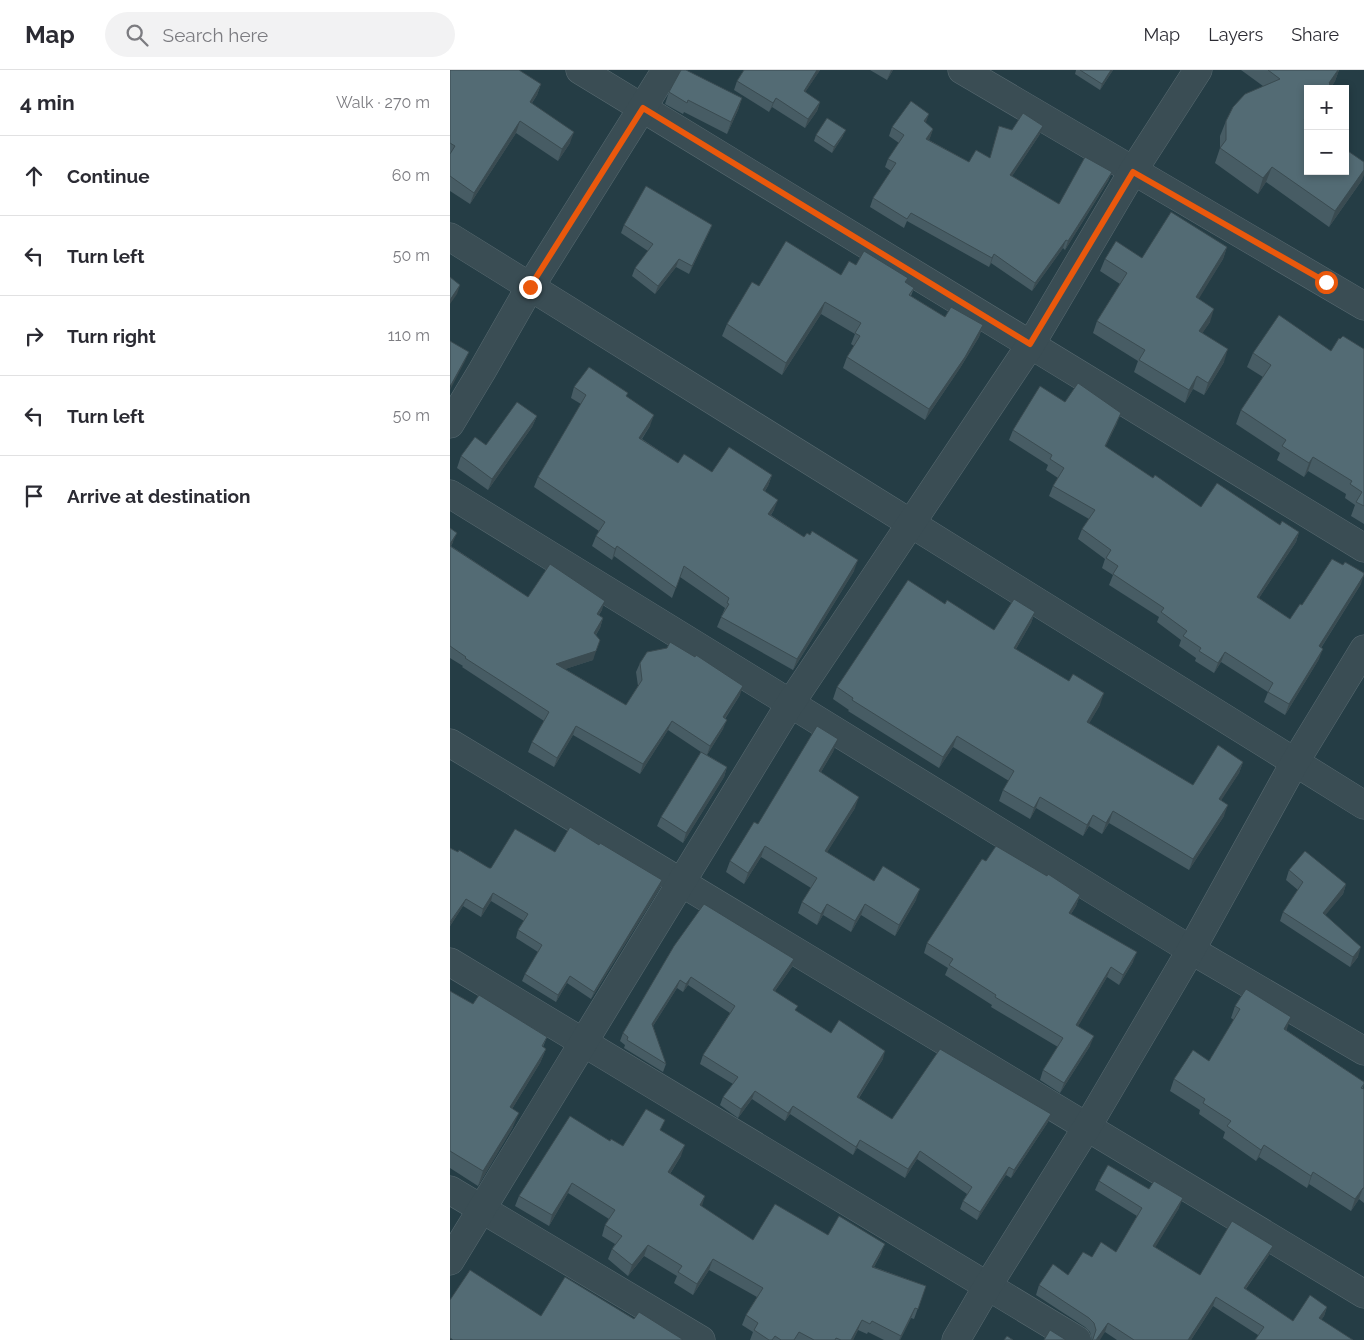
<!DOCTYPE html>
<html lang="en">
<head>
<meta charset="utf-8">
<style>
  :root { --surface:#fff; --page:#f2f2f3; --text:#2b2b33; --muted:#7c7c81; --line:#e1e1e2 }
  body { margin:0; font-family:Raleway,sans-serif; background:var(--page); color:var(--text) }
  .controls { position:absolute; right:15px; top:15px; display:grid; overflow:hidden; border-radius:0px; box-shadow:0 2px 8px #0003 }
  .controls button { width:45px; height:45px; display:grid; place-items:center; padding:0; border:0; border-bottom:1px solid var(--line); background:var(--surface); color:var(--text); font:25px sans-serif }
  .stop { position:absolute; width:15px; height:15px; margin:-11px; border:4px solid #ea580c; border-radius:50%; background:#fff }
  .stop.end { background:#ea580c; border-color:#fff; box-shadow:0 1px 5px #0008 }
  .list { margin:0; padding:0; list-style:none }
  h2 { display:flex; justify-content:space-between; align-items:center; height:65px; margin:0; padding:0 20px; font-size:21px }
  h2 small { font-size:16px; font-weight:400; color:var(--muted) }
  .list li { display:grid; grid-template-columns:32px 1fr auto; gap:15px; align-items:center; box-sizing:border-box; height:80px; padding:0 20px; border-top:1px solid var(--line) }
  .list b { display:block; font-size:19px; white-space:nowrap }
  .list em { font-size:16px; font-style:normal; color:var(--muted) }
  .icon { flex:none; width:28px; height:28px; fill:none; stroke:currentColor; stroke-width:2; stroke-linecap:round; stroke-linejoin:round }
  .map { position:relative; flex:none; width:914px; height:1270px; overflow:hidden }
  header { display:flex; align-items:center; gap:30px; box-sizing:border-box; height:70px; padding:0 25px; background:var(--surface); border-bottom:1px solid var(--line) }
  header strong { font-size:24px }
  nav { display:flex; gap:28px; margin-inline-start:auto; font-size:18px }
  .search { width:350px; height:45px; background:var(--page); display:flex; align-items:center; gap:12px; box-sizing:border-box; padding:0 18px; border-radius:28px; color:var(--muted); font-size:19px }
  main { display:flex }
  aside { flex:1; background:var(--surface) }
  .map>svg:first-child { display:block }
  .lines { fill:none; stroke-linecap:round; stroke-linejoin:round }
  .street-casing { stroke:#586a71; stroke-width:29 }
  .street { stroke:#3a4d54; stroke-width:28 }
  .wall { fill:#475c64 }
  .shaded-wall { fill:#3a4b51 }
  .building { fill:#536b74; stroke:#3a4b51 }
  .route { stroke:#ea580c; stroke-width:6 }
</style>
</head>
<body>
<header>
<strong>Map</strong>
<div class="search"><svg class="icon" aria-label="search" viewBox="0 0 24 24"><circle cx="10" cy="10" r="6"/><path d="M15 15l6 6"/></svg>Search here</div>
<nav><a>Map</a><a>Layers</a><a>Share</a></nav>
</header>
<main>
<aside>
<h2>4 min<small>Walk · 270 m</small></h2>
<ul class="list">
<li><svg class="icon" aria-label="ahead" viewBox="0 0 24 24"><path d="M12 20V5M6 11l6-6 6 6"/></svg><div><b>Continue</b></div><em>60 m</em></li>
<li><svg class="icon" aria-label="left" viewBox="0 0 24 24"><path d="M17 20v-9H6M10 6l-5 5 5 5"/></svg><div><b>Turn left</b></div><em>50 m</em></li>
<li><svg class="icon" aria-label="right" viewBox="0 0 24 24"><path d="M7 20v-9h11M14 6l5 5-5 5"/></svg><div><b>Turn right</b></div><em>110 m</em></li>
<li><svg class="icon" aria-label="left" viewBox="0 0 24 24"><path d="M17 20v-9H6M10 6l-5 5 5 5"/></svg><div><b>Turn left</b></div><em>50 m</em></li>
<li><svg class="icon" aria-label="arrive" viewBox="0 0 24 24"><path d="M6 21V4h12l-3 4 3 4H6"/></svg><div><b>Arrive at destination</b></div></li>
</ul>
</aside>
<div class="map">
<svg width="914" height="1270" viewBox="0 0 914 1270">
  <rect width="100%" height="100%" fill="#253d45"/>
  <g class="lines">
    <g class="street-casing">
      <g id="street">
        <polyline points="130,0 914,478"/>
        <polyline points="512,0 914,236"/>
        <polyline points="0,167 914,735"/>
        <polyline points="0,354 32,301 80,217 216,0"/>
        <polyline points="0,424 741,880 914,981"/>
        <polyline points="0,673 914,1224"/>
        <polyline points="0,892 627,1270"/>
        <polyline points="0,1120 251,1270"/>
        <polyline points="0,1191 340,634 581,274 683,101 748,0"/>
        <polyline points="506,1270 537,1217 637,1057 741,880 845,692 914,579"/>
      </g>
    </g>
    <use href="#street" class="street"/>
  </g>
  <g class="wall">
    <polygon points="0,0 91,14 87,25 82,33 120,73 108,91 66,63 20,134 0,121"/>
    <polygon points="294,0 370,0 355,22 370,32 367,41 355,58 322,37 319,42 284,20 287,11"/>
    <polygon points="420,0 443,0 437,10"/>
    <polygon points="626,0 663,0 650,20 625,4"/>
    <polygon points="791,0 889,0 885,11 880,19 858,19 858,101 912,110 879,157 816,112 808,124 765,93 770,78 770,66 776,51 813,16"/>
    <polygon points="219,22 292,28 288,40 277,64 234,42 233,44 215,34"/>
    <polygon points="476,53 483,59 479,70 519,92 540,88 549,56 562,60 590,64 562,106 609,134 662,102 658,111 615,180 613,178 582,221 541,193 539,197 457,151 454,158 420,137 423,128 441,101 435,97 438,89 449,73 439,66 442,57"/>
    <polygon points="366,65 393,66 382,83 364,71"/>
    <polygon points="174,155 262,155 259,162 239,204 226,197 205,224 182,206 185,198 198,181 171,163"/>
    <polygon points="777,177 773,189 748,229 760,252 752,263 774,292 754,325 743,319 735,333 684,302 688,291 643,263 647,251 670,214 650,201 655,189 692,188"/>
    <polygon points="406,195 456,213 464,218 461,226 495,247 533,255 529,267 510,298 475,350 393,298 397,287 404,276 401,274 405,264 371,244 332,305 272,266 277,254 309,216 391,205"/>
    <polygon points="914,279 914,454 901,446 905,435 895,428 896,424 858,401 854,407 827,390 830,383 786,354 791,340 813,307 797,297 803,283"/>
    <polygon points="124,317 176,327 200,356 192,369 228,393 262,402 322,405 318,416 315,421 324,440 321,445 404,501 343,600 267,557 275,538 230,507 222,528 164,486 162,490 142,476 146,466 149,461 84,417 88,407 131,334 121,328"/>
    <polygon points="615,332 667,353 655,377 703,408 751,437 830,455 849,462 846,472 809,528 840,549 852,535 911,514 871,578 869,589 835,645 814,632 818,622 771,592 764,603 745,591 746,588 729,576 731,570 707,552 709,547 659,515 663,505 652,498 655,489 628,469 632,459 639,449 599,426 603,416 608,408 596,400 598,395 559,370 563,360"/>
    <polygon points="87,346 82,357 38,420 7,398 11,386 36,375"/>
    <polygon points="0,458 3,472 1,476 78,527 152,540 149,545 153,548 150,558 146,565 143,590 115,599 176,635 188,616 186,602 190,593 290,625 275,649 273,659 257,685 277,697 274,707 233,773 207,756 211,747 251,682 218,660 190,704 123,665 104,697 78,682 82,672 94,651 12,597 13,596 0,588"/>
    <polygon points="495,534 544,560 585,542 581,553 566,579 650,635 639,653 743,715 793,692 789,703 771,730 774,746 739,800 659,753 652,764 639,756 633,766 586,738 580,749 549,731 553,720 559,711 503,677 489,698 398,641 399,640 383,629 387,617"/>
    <polygon points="384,680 371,702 405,738 377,782 424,811 466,830 445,866 411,845 401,862 373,845 367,855 348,843 352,832 361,818 311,787 294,814 276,802 280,791 308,754"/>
    <polygon points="149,775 212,810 210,818 141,929 117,913 106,932 72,911 75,904 88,882 66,868 68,860 74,851 41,831 31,847 13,836 0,856 0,778 39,798 41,798 105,782"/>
    <polygon points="536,791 630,825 626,836 621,844 683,892 669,915 657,907 628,956 640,976 610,1023 590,1010 593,1000 608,977 541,937 542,935 495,905 498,898 474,883 477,873"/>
    <polygon points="839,800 896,814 893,824 875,845 908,887 900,897 830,851 833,842 848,820 836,810"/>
    <polygon points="224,876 344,889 342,897 325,921 346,941 381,963 433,989 409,1028 442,1049 601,1044 598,1052 561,1108 556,1105 527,1150 510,1139 513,1131 517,1124 467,1089 455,1108 407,1078 403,1085 340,1044 335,1051 302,1029 288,1048 270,1035 273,1027 283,1014 250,994 253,985 280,943 238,915 233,922 227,918 203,956 216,994 213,1002 174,978 175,975 170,971 173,963"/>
    <polygon points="0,921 23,934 97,967 93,977 96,979 90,993 62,1039 63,1057 28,1116 0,1098"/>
    <polygon points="785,936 837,959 836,960 914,1012 913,1019 914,1019 914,1133 909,1129 901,1141 859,1114 857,1118 809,1087 806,1091 773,1068 775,1062 749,1044 750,1040 720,1021 724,1009 759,991 784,950 781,948"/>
    <polygon points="211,1061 231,1086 220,1104 252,1137 303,1170 378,1165 431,1184 424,1197 476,1216 464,1249 461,1248 450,1270 434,1270 418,1262 417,1264 408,1260 403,1270 300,1270 303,1262 292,1255 296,1245 307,1227 259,1200 243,1225 224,1213 227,1206 194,1186 178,1206 158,1189 162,1179 165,1174 152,1166 155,1155 159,1149 118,1123 99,1156 65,1136 69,1126 160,1071 173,1076"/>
    <polygon points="649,1111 729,1138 705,1177 750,1205 823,1176 819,1185 796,1219 843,1251 877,1237 874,1246 871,1250 808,1265 763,1236 741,1270 667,1270 655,1262 642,1270 640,1262 635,1257 586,1225 589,1215 618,1205 642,1187 666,1182 687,1146 645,1120"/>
  </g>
  <g class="shaded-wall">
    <polygon points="367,0 370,0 350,30 354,21"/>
    <polygon points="441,0 443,0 437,10"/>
    <polygon points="661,0 663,0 650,20 652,14"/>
    <polygon points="888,0 889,0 885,11 880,19 877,19 879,13"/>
    <polygon points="91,14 87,25 75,43 80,32"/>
    <polygon points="292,28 288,40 277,64 281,52"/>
    <polygon points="326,28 322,37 319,42 323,33"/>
    <polygon points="370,32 367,41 355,58 358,49"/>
    <polygon points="479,44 476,52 470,60 474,51"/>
    <polygon points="858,45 858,53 854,50"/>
    <polygon points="70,51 66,63 20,134 24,123"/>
    <polygon points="593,56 590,64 557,114 560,105"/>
    <polygon points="483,59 480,68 473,77 476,69"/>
    <polygon points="396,60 393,66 382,83 384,77"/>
    <polygon points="124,62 120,73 108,91 112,79"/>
    <polygon points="822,97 816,112 808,124 813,108"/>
    <polygon points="914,100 914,105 912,110 879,157 885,141"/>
    <polygon points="662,102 658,111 615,180 618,171"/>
    <polygon points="262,155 259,162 239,204 242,196"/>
    <polygon points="616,170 613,178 582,221 585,213"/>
    <polygon points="777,177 773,189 742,240 746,227"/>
    <polygon points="544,184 541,193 539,197 542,188"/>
    <polygon points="229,189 226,197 205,224 208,216"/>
    <polygon points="10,215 7,224 0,234 0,230"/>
    <polygon points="375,232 371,244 332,305 336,293"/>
    <polygon points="764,239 760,252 745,274 749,261"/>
    <polygon points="533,255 529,267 510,298 475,350 479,339"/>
    <polygon points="778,279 774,292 754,325 758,313"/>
    <polygon points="19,282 15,291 0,320 1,315"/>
    <polygon points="747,306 743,319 735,333 739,320"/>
    <polygon points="671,343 667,353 651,386 655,376"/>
    <polygon points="204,345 200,356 185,378 189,368"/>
    <polygon points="87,346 82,357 38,420 42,409"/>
    <polygon points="863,387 858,401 854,407 859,393"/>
    <polygon points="322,405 318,416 309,430 313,420"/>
    <polygon points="328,430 324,440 314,454 318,444"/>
    <polygon points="849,462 846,472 803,537 807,527"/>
    <polygon points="7,463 3,472 0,478 0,474"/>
    <polygon points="167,476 164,486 162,490 165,479"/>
    <polygon points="408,490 404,501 343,600 347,589"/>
    <polygon points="914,505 911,514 865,587 869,576"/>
    <polygon points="155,531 152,540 143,553 147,544"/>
    <polygon points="585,542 581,553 560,589 564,578"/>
    <polygon points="153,548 150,558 141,572 144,563"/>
    <polygon points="150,570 143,590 103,603 106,594"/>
    <polygon points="873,579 869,589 835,645 839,634"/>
    <polygon points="775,582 771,592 764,603 768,593"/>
    <polygon points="293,616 290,625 269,657 273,647"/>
    <polygon points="654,623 650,635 633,664 637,652"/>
    <polygon points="277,650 273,659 257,685 260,676"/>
    <polygon points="222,651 218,660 190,704 193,694"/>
    <polygon points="126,656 123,665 104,697 107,688"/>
    <polygon points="507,666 503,677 489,698 493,687"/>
    <polygon points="388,669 384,680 365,712 369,701"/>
    <polygon points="793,692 789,703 765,740 769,729"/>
    <polygon points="277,697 274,707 233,773 236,763"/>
    <polygon points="409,727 405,738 371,792 375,781"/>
    <polygon points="590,727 586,738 580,749 584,738"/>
    <polygon points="778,735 774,746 739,800 743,789"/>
    <polygon points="663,741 659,753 652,764 656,753"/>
    <polygon points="643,745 639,756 633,766 637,755"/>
    <polygon points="315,776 311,787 294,814 298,803"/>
    <polygon points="212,810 210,818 141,929 144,922"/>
    <polygon points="896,814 893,824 869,853 873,843"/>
    <polygon points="470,819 466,830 445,866 449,855"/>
    <polygon points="43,823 41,831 31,847 33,839"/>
    <polygon points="630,825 626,836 615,853 619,843"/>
    <polygon points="16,829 13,836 0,856 0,853"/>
    <polygon points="377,834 373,845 367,855 371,844"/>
    <polygon points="415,834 411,845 401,862 405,851"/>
    <polygon points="911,877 908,887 900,897 903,887"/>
    <polygon points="687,882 683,892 669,915 673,905"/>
    <polygon points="344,889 342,897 320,928 323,920"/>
    <polygon points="661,897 657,907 623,965 626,955"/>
    <polygon points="120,906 117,913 106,932 108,925"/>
    <polygon points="241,907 238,915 233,922 236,914"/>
    <polygon points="230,910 227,918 199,962 202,954"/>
    <polygon points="841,947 837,959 829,971 834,959"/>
    <polygon points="644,966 640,976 610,1023 614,1013"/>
    <polygon points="96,979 90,993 54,1052 60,1037"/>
    <polygon points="435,981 433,989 404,1035 407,1027"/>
    <polygon points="305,1021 302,1029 288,1048 291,1039"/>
    <polygon points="343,1036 340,1044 335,1051 338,1043"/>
    <polygon points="69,1043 63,1057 28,1116 33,1101"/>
    <polygon points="601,1044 598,1052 561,1108 564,1100"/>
    <polygon points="410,1070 407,1078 403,1085 406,1077"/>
    <polygon points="235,1075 231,1086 214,1113 218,1102"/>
    <polygon points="814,1075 809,1087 806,1091 811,1080"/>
    <polygon points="470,1081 467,1089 455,1108 458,1099"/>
    <polygon points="559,1097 556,1105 527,1150 530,1142"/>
    <polygon points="863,1102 859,1114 857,1118 861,1106"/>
    <polygon points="122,1113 118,1123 99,1156 102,1145"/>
    <polygon points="913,1118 909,1129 901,1141 905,1129"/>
    <polygon points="255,1126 252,1136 250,1135"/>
    <polygon points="733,1128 729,1138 700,1186 703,1176"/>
    <polygon points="435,1174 431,1184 418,1207 422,1197"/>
    <polygon points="198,1175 194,1186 178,1206 182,1195"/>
    <polygon points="823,1176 819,1185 790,1227 794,1218"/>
    <polygon points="263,1189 259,1200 243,1225 247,1214"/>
    <polygon points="766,1227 763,1236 741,1270 738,1270"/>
    <polygon points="877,1237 874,1246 866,1258 869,1248"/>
    <polygon points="465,1238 461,1248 450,1270 449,1270"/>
    <polygon points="412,1250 408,1260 403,1270 401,1270"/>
    <polygon points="658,1253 655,1262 650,1270 646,1270"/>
  </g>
  <g class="building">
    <polygon points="0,0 69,0 91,14 80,32 124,62 112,79 70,51 24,123 0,106 0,84 5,76 0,73"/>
    <polygon points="231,0 236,0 292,28 281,52 238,30 237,33 219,22"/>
    <polygon points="294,0 367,0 354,21 370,32 358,49 326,28 323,33 287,11"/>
    <polygon points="630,0 661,0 652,14"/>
    <polygon points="818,0 888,0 879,13 880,14 877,19 858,19 858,45 854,50 858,53 858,101 895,101 895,79 914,92 914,100 885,141 822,97 813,108 770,78 776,70 776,51 783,37 795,24 830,9"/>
    <polygon points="461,31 479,44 474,51 483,59 476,69 519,92 526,80 540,88 549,56 562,60 573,43 593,56 560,105 609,134 635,87 662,102 618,171 616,170 585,213 544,184 542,188 461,143 457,149 423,128 446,93 438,89 454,65 442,57"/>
    <polygon points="377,48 396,60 384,77 366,65"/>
    <polygon points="196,116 262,155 242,196 229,189 208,216 185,198 203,174 174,155"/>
    <polygon points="721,142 777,177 746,227 764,239 749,261 778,279 758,313 747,306 739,320 689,290 695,280 647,251 677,203 655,189 666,171 692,188"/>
    <polygon points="336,171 391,205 399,191 406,195 414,181 458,208 455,212 464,218 459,225 495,247 501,237 533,255 515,287 479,339 397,287 410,266 405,263 411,253 375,232 336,293 277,254 302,212 309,216"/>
    <polygon points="0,207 10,215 0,230"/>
    <polygon points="829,245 881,281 889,268 890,269 893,266 914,279 914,436 906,432 912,422 900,414 902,411 863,387 859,393 832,376 836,370 791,340 821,295 803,283"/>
    <polygon points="0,271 19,282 1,315 0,315"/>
    <polygon points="139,297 178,323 176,326 204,345 189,368 228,393 234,384 262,402 279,377 322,405 313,420 328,430 318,444 354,467 357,463 360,465 362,461 408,490 347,589 271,547 279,534 277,533 279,528 234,496 226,518 167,476 165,479 146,466 155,452 88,407 136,325 124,317"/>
    <polygon points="628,313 671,343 655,376 703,408 705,405 751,437 767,413 830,455 832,451 849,462 807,527 840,549 850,534 852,535 882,489 893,495 895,492 914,503 914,505 869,576 873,579 839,634 818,622 823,613 775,582 768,593 749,581 751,578 733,566 737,561 711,542 714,538 663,504 668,496 656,488 661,480 632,459 645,440 603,416 614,398 600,389 602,385 563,360 590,316 615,332"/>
    <polygon points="67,332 87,346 42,409 11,386 25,367 36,375"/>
    <polygon points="0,458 7,463 0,474"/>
    <polygon points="0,476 78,527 100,494 155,531 147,544 153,548 144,563 150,570 146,581 106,594 176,635 192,610 190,593 197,582 217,578 220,572 245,587 246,585 293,616 273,647 277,650 260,676 222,651 193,694 126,656 107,688 82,672 99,642 15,588 16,587 0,576"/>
    <polygon points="458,510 495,534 497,530 544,560 564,529 585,542 564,578 619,611 623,604 654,623 637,652 743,715 768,675 793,692 769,729 778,735 743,789 663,741 656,753 643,745 637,755 590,727 584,738 553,720 564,701 507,666 493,687 402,630 403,628 387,617"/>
    <polygon points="367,656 388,669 369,701 409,727 375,781 424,811 433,796 470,819 449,855 415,834 405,851 377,834 371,844 352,832 367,808 315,776 298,803 280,791 304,752 308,754"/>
    <polygon points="251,682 277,697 236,763 211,747"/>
    <polygon points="120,757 149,775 150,773 212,810 144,922 120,906 108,925 75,904 92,875 68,860 78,844 43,823 33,839 16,829 0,852 0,778 8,782 9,780 39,798 41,798 65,759 105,782"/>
    <polygon points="546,776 597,806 598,804 630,825 619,843 687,882 673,905 661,897 626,955 644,966 614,1013 593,1000 613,968 545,927 546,925 499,895 503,889 477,873 532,789 536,791"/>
    <polygon points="855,781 896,814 873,843 911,877 903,887 833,842 853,812 839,800"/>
    <polygon points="254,834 344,889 323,920 348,936 345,940 381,963 389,950 435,981 407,1027 442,1049 490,979 601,1044 564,1100 559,1097 530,1142 513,1131 522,1117 470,1081 458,1099 410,1070 406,1077 343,1036 338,1043 305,1021 291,1039 273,1027 288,1007 253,985 285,936 241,907 236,914 230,910 202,954 216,994 177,970 178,967 173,963 224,876"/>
    <polygon points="796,919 841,947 834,959 914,1012 914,1014 911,1018 914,1019 914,1118 913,1118 905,1129 863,1102 861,1106 814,1075 811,1080 777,1056 781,1051 753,1033 755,1029 724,1009 743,980 759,991 790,939 785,936"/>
    <polygon points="0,921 23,934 29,925 97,967 92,976 96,979 60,1037 69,1043 33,1101 0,1081"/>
    <polygon points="196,1039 215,1050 210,1060 235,1075 218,1102 255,1126 250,1135 303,1170 325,1134 378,1165 389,1146 435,1174 422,1197 476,1216 468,1239 465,1238 451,1266 422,1251 420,1254 412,1250 401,1270 391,1270 386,1268 385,1270 364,1270 349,1262 344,1270 331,1270 325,1266 322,1270 319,1270 304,1260 308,1253 296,1245 313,1218 263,1189 247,1214 228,1202 232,1196 198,1175 182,1195 162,1179 172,1166 155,1155 165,1140 122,1113 102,1145 69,1126 120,1046 160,1071 161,1069 173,1076"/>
    <polygon points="658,1095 699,1119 704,1111 733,1128 703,1176 750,1205 782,1151 823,1176 794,1218 843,1251 860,1225 877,1237 869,1248 903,1270 805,1270 814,1257 766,1227 738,1270 684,1270 658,1253 646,1270 642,1270 643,1269 646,1260 644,1253 639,1248 589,1215 603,1194 618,1205 633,1182 642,1187 651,1172 666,1182 692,1138 649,1111"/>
    <polygon points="20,1200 91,1246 115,1207 184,1249 189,1242 232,1269 232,1270 3,1270 0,1268 0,1269 0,1230"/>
    <polygon points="600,1260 616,1270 594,1270"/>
    <polygon points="557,1266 563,1270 554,1270"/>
  </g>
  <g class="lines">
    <polyline class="route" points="80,217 193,38 580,274 683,102 876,212"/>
  </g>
</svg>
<div class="controls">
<button>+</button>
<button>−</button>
</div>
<div class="stop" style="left:876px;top:212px"></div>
<div class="stop end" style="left:80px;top:217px"></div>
</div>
</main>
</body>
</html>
